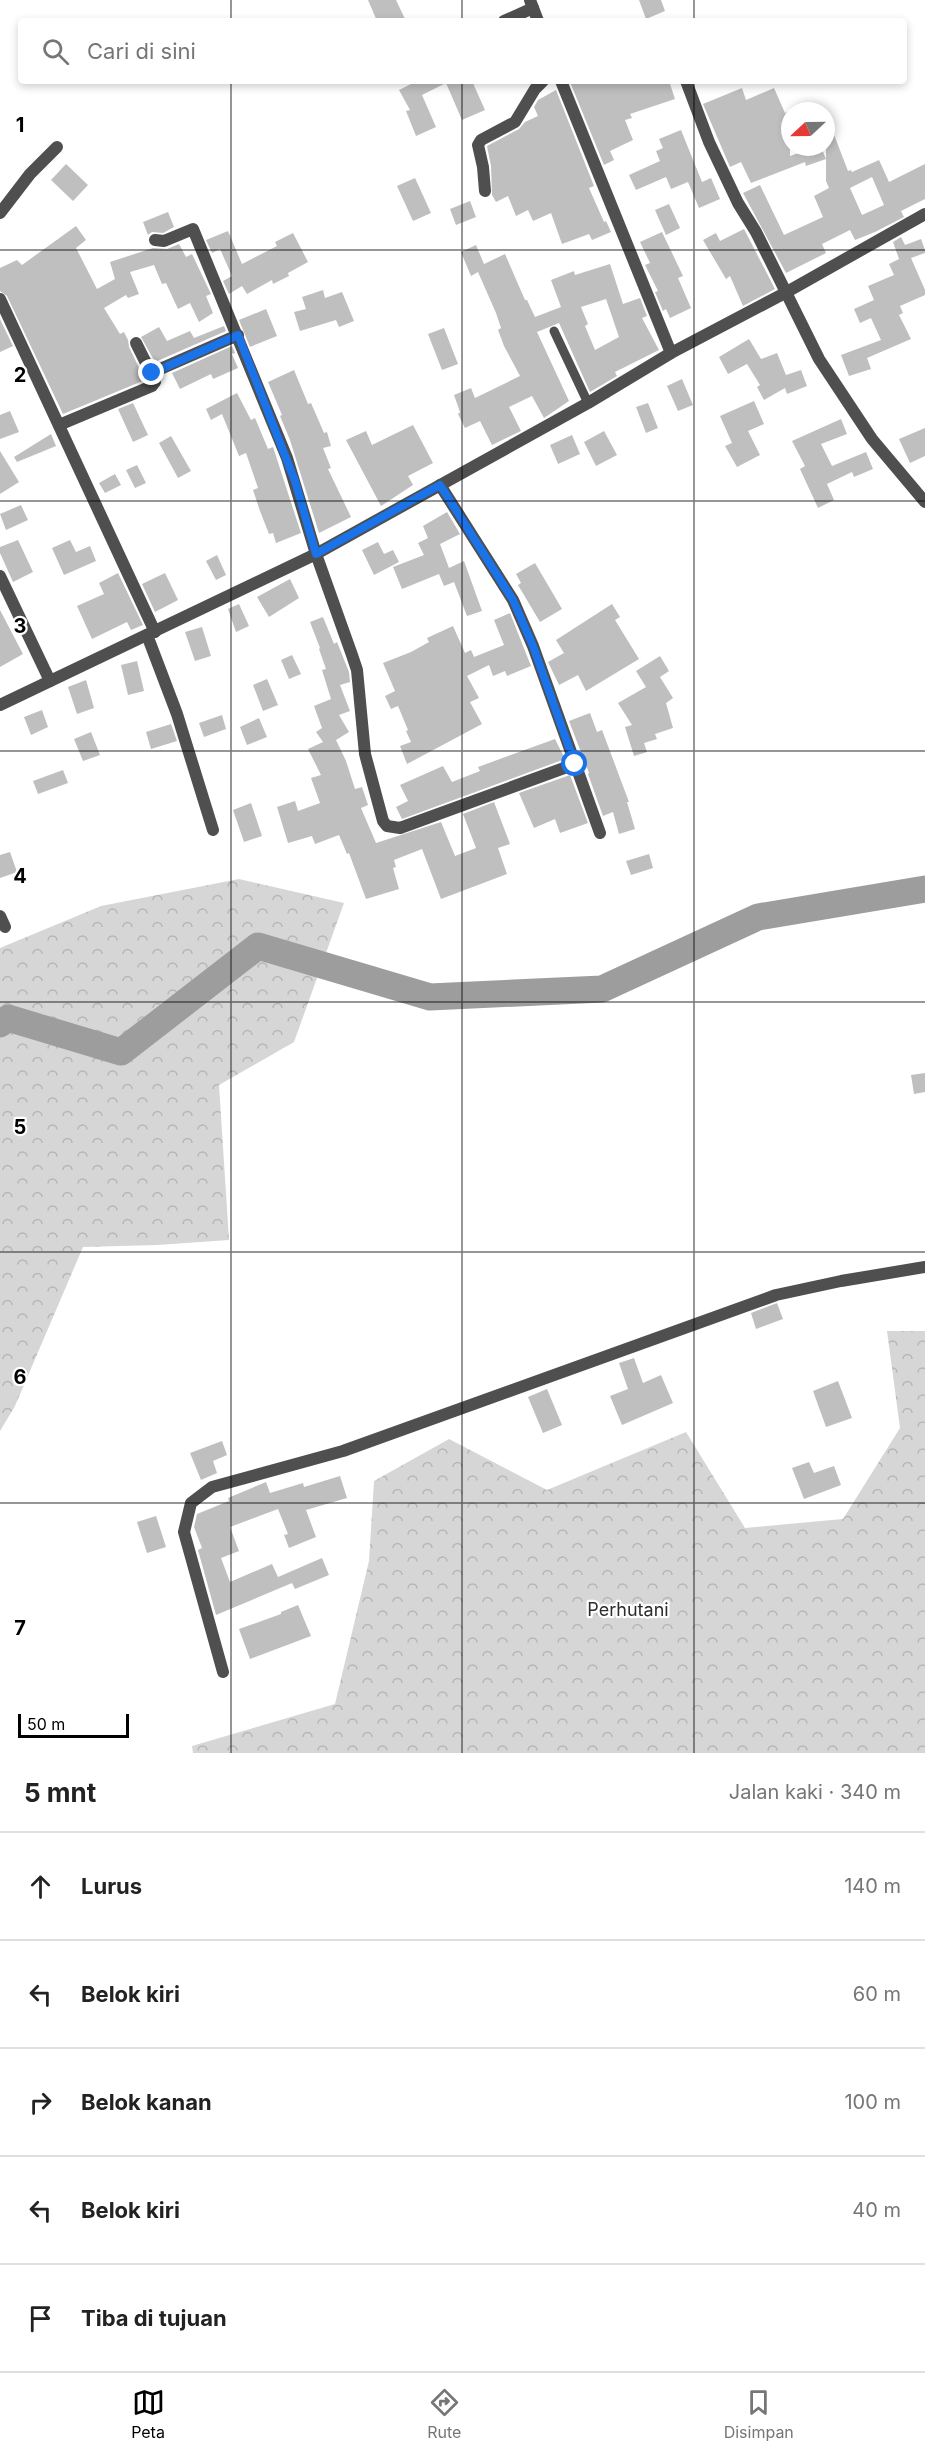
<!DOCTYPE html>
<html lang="id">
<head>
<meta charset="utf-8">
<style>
  :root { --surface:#fff; --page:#f6f6f6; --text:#222; --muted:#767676; --line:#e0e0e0; --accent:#000 }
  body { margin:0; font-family:Inter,sans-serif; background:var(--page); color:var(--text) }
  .compass { position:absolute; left:781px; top:102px; width:54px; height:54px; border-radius:50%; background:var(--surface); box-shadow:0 3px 9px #0003; rotate:248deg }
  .scale { position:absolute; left:18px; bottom:15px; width:111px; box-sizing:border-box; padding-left:6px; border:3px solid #000; border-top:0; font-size:16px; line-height:21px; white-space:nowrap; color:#000; -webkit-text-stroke:4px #fff; paint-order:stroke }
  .stop { position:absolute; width:18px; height:18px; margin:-14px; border:4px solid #1a73e8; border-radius:50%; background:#fff }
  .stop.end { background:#1a73e8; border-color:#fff; box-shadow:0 2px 6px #0008 }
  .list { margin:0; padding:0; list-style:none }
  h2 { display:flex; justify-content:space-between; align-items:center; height:78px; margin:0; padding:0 24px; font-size:26px }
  h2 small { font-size:20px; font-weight:400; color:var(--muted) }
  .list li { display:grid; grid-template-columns:39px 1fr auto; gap:18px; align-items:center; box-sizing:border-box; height:108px; padding:0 24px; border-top:2px solid var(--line) }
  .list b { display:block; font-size:22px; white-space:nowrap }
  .list em { font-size:20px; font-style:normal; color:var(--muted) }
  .icon { flex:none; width:33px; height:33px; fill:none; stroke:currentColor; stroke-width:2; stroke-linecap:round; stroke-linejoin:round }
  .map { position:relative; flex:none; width:925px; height:1753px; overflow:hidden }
  .search { position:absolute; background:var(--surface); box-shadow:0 3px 9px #0003; left:18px; right:18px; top:18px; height:66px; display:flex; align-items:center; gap:15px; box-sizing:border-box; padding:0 21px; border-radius:6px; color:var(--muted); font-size:22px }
  .sheet { height:618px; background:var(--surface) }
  nav { display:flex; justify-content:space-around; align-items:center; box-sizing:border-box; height:84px; border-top:2px solid var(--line); background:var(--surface); font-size:16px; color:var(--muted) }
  nav a { display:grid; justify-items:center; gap:3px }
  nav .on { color:var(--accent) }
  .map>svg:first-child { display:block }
  .forest { fill:url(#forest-crowns) }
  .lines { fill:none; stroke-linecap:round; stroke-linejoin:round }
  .river { stroke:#9d9d9d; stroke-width:27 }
  .building { fill:#bfbfbf; fill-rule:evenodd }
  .service { stroke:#4f4f4f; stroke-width:9 }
  .minor { stroke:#4f4f4f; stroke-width:12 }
  .tertiary { stroke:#4f4f4f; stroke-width:12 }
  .route { stroke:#1a73e8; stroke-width:8 }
  .grid { fill:none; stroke:#000; stroke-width:1.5; stroke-opacity:0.55 }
  .labels { text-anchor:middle; stroke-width:4.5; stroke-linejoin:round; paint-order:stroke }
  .park-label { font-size:18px; fill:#2d2d2d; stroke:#fff }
  .grid-label { font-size:20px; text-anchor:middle; font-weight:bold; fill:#000; stroke:#fff; stroke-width:4.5; stroke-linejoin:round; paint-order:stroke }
</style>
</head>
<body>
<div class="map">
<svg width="925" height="1753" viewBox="0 0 925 1753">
  <defs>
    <pattern id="forest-crowns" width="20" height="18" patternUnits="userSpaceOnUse" patternTransform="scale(1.5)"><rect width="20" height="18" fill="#d6d6d6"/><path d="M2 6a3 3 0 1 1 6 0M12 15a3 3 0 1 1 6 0" fill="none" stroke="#b6b6b6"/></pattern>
  </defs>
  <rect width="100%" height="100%" fill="#fff"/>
  <g class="forest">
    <polygon points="239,879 344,903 294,1042 219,1085 229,1240 157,1245 83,1247 15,1406 0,1431 0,948 101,906"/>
    <polygon points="887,1331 925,1331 925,1753 193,1753 192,1746 335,1704 369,1561 374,1481 449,1439 547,1490 686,1432 745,1528 843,1519 900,1428"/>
  </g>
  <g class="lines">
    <polyline class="river" points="0,1024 8,1018 121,1052 258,946 430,997 602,989 758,917 925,889"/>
  </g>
  <g class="building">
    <polygon points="368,0 396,0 406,21 377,21"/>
    <polygon points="639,0 661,0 665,11 646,19"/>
    <polygon points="417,81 472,81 485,110 462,120 446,83 422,95 436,127 416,136 406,111 410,110 399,90"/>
    <polygon points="573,81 669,81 675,99 630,114 632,118 625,120 633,140 610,151 614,160 604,165 570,82"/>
    <polygon points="742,88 746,100 774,88 785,113 790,111 790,156 815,147 821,147 826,159 806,166 805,162 751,183 741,162 730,167 703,104"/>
    <polygon points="556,90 594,186 589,188 604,222 606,221 611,232 592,240 589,234 562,244 551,213 533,221 528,210 516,216 508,196 496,202 492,195 491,166 487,146 519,129 525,122 538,116 534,107 538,100"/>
    <path d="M826,119H828L848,171L851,170L852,172L879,160L889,182L925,164V199L901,211L904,217L875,232L855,240L850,230L822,244L826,253L786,273L743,193L760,185L784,235L823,217L814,196L829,188L826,181ZM872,177L884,205L862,215L850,188Z"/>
    <polygon points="681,130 702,182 711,178 720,199 699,208 688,182 671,189 666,177 636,190 629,175 660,161 656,151 663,148 659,139"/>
    <polygon points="66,164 88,185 73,201 51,180"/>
    <polygon points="415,178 431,213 413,221 397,186"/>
    <polygon points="470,201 476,217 456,225 450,209"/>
    <polygon points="669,204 680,228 666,235 655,210"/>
    <polygon points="168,212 174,227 163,233 152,232 148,235 143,222"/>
    <polygon points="76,226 86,240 76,248 97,289 115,279 110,262 153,248 167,249 179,244 186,257 192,254 211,294 206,296 213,313 199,322 190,303 178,309 166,283 162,284 154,265 130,272 139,294 128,298 126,295 104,308 120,334 124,332 128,340 129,347 145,380 63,414 7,296 0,291 0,268 17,260 22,265"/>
    <polygon points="744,229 775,289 743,306 730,276 726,279 703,240 716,233 720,241"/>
    <polygon points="228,231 242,264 277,246 275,242 293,233 308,262 288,273 289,276 273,284 272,280 247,294 242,286 229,294 223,281 232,276 220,249 212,253 206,240"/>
    <polygon points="662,232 683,276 678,278 691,308 670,318 666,309 663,311 655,292 658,291 645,265 650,263 640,242"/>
    <polygon points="901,237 905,245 921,239 925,250 925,253 911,258 925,290 925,295 900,306 903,313 899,315 911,339 867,358 871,369 849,376 841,355 881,340 871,318 860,323 854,309 874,300 868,286 894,275 889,264 899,259 893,242"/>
    <path d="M476,245L484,264L505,254L525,300H527L535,317L561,307L551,280L574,271L575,275L610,264L623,304L640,298L647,316L642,318L659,350L615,372L617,376L590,392L559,323L537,332L569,401L544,418L532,396L509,407L521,431L492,445L480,421L465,428L458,414L460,412L454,395L471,388L475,398L520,376L504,346L498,330L501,328L496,313L478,272L471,276L461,252ZM606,299L619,337L595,350L585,326L588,324L581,307Z"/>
    <polygon points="323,290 325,298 342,292 354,321 339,327 336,320 300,331 294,312 306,309 302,297"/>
    <polygon points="266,309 277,336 250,347 239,320"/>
    <polygon points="0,319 13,346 0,352"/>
    <polygon points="224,326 226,331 155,362 141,337 159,327 167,341 190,331 194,338"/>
    <polygon points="444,328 458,364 442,370 428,334"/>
    <polygon points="749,339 761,359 777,353 786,375 801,370 807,386 787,394 785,388 764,400 757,387 760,385 747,364 728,374 719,357"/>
    <polygon points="232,346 235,353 232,354 238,368 213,379 211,374 180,389 172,373"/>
    <polygon points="294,370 308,404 311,403 324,433 327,432 331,446 323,448 331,468 328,469 351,517 319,533 290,440 280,416 282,415 268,382"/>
    <polygon points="682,379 693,405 678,411 667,386"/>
    <polygon points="237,393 251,420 255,418 268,449 273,447 301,533 276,543 273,533 269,534 260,511 253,490 258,488 246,453 239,456 222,414 211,420 206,409"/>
    <polygon points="754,401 764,424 748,431 760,455 737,467 725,446 732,443 720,416"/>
    <polygon points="133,403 148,435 133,442 118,409"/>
    <polygon points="648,403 658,428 646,433 636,407"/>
    <polygon points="10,411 19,432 0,439 0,415"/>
    <polygon points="841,419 847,434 821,444 832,466 866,452 873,469 854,477 852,472 827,484 834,500 818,508 800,469 805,466 792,441"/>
    <polygon points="413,425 433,463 408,476 413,485 381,506 346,440 366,431 372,445"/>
    <polygon points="925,428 925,456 910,463 899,439"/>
    <polygon points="604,431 617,455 596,466 584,442"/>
    <polygon points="51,434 56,446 17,462 14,457"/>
    <polygon points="572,435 580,454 558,464 550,445"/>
    <polygon points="171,436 191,471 178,478 159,443"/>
    <polygon points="0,451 19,482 0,494"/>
    <polygon points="137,465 146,483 135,488 126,470"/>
    <polygon points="115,474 121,485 105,493 99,483"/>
    <polygon points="21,505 28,520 6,530 0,514"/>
    <polygon points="447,512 460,534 440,544 449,568 464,561 482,611 467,616 454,582 444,586 439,574 402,589 393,567 424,555 418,543 428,538 423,526"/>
    <polygon points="18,540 33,572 13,582 0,553 0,547"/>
    <polygon points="70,540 76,552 90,546 96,561 64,575 52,548"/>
    <polygon points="378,542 384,554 393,550 399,562 374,575 362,550"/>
    <polygon points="217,555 226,575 216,580 206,561"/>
    <polygon points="535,563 562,609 540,622 518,585 521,583 516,574"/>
    <polygon points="118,573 143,625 131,630 127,622 92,639 77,606 104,594 99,583"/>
    <polygon points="165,573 178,600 155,612 142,584"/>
    <polygon points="290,579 299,598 269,617 257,597"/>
    <polygon points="239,604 249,626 236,632 228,609"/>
    <polygon points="612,604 620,617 615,620 639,659 586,691 578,675 559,685 548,662 564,653 556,640"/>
    <polygon points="0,610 23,654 0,667"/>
    <polygon points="510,613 531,666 507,676 505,671 493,676 489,665 467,676 479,698 470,702 482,724 407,764 400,746 411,742 406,731 408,730 398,706 391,709 385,696 395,691 383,663 411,652 429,642 427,638 453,626 465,653 471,650 474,657 504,645 494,620"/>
    <polygon points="323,617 334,644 337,642 349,672 350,682 340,685 350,711 339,715 349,732 336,740 346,761 355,789 362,787 368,805 361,808 376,843 441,822 455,856 476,848 463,814 494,802 510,844 498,848 507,874 441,899 422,849 394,860 396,867 393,868 399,889 366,899 349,853 347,854 339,835 315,844 312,836 288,843 277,807 295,801 298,811 320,803 311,778 321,775 308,749 323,742 316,732 322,728 314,706 331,699 322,670 326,669 319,649 320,648 310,622"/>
    <polygon points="202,627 211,656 195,661 185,632"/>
    <polygon points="292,655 301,674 289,679 281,660"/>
    <polygon points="660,656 669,671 660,677 673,698 666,703 673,728 655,734 657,739 644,743 647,752 634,756 625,727 632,725 618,703 646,687 636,671"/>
    <polygon points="137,661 144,691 128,695 121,665"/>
    <polygon points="267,679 278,705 263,711 253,685"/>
    <polygon points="86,680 94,708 77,714 68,687"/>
    <polygon points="42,710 48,727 31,735 24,717"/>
    <polygon points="590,713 597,732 602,730 629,802 627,802 635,829 619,834 613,812 603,816 588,774 589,773 569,721"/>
    <polygon points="222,715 226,729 204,737 199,723"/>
    <polygon points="259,718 267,737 247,745 240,727"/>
    <polygon points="171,724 177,741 151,749 146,732"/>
    <polygon points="91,732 100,755 83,761 74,739"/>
    <polygon points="555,739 565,759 402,819 396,807 408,801 400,785 443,766 452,782 480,771 478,767"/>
    <polygon points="63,770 68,783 38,794 33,781"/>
    <polygon points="570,775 588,823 560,833 555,819 534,828 519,793"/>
    <polygon points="251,803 262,836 244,842 233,810"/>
    <polygon points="10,852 17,872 0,878 0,855"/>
    <polygon points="649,854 653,868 631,875 626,861"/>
    <polygon points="925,1073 925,1092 914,1094 911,1075"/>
    <polygon points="777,1303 783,1319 756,1329 751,1313"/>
    <polygon points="634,1358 643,1383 661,1375 673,1403 622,1425 610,1396 628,1389 619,1363"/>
    <polygon points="838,1381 852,1418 826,1427 813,1391"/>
    <polygon points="547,1389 562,1425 543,1433 528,1397"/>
    <polygon points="222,1441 227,1455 213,1461 217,1473 201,1480 190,1453"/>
    <polygon points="809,1462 814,1473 834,1466 841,1485 804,1499 792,1468"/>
    <polygon points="340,1476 347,1498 306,1510 316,1537 289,1548 284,1535 288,1534 278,1509 230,1527 239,1551 221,1558 230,1582 272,1564 278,1577 322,1558 329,1575 295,1589 292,1583 216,1615 198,1550 202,1548 194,1527 197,1514 229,1501 228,1498 266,1482 270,1493 303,1483 304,1487"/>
    <polygon points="156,1516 166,1547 147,1553 137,1522"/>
    <polygon points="298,1605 311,1636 250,1659 239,1629 281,1614 281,1612"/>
  </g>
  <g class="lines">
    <polyline class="service" points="554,331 588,403"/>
    <g class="minor">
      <polyline points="530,0 538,21"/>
      <polyline points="504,21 533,8"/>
      <polyline points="561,81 671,353"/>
      <polyline points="686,81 709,142 738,203 756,232 819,359 872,439 925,502"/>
      <polyline points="485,191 483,167 478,145 481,140 515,122 535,89 543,81"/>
      <polyline points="0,213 30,174 57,147"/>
      <polyline points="155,240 164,241 193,229 287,458 316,554 352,655 357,670 365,754 383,821 387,826 400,828 575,764"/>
      <polyline points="0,299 155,632"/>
      <polyline points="136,343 151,373"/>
      <polyline points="59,425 152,386 155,382 151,373 238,335"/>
      <polyline points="440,485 513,600 533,646 600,833"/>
      <polyline points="0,576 50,681"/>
      <polyline points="147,635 177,714 213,830"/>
      <polyline points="0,916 5,927"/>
      <polyline points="223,1672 184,1532 191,1503 212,1487 343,1451 776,1295 841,1281 925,1267"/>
    </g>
    <polyline class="tertiary" points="0,705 316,554 588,403 671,353 785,293 925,214"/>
  </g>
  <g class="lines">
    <polyline class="route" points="152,373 238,335 295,481 316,554 440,485 513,600 533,646 575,764"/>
  </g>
  <path class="grid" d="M231,0V21M462,0V21M694,0V21M231,81V1753M462,81V1753M694,81V1753M0,250H925M0,501H925M0,751H925M0,1002H925M0,1252H925M0,1503H925"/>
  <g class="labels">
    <g class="park-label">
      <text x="628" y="1616">Perhutani</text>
    </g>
  </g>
  <g class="grid-label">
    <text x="20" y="132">1</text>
    <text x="20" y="382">2</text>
    <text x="20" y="633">3</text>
    <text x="20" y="883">4</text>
    <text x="20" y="1134">5</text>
    <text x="20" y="1384">6</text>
    <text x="20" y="1635">7</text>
  </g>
</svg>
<svg class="compass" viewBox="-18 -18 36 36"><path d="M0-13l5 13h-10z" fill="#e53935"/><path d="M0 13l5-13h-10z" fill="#767676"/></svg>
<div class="scale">50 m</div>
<div class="stop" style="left:575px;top:764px"></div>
<div class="stop end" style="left:152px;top:373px"></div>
<div class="search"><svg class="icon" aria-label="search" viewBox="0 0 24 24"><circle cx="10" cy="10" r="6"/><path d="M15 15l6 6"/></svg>Cari di sini</div>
</div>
<section class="sheet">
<h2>5 mnt<small>Jalan kaki · 340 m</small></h2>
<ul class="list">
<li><svg class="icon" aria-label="ahead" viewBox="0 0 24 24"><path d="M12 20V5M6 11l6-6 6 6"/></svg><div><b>Lurus</b></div><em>140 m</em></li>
<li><svg class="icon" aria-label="left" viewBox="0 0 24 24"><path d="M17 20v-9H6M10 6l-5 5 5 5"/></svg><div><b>Belok kiri</b></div><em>60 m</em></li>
<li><svg class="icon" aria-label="right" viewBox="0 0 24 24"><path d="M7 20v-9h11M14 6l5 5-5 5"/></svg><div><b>Belok kanan</b></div><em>100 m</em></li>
<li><svg class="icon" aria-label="left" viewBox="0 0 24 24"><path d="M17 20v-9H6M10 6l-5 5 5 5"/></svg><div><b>Belok kiri</b></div><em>40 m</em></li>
<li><svg class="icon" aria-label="arrive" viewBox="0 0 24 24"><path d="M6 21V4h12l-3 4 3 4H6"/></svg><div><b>Tiba di tujuan</b></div></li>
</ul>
</section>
<nav>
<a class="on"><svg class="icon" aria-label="map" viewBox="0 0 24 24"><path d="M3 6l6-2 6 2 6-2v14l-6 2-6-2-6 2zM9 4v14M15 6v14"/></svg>Peta</a>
<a><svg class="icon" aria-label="directions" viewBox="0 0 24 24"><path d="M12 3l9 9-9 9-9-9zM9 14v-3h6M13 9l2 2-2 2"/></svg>Rute</a>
<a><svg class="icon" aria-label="saved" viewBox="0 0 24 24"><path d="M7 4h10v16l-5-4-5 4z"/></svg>Disimpan</a>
</nav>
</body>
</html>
